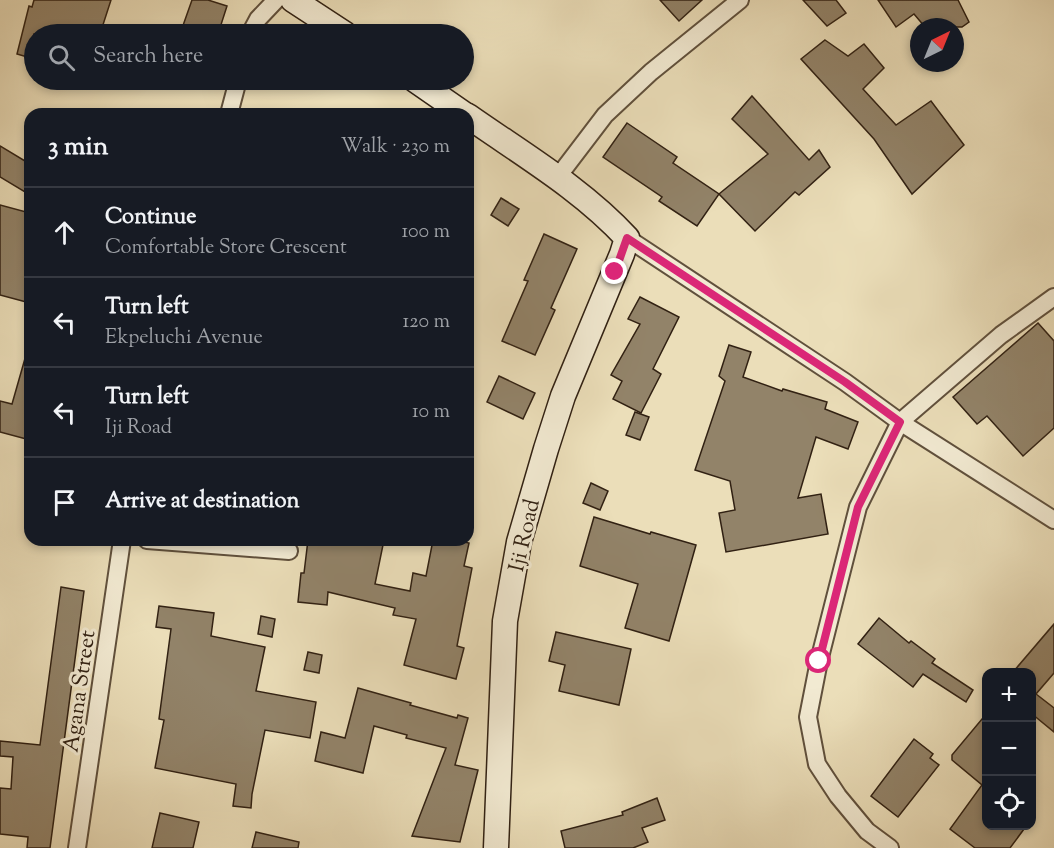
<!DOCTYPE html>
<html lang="en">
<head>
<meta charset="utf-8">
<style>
  :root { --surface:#171b24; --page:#242831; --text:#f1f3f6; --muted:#9ea1a6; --line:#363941 }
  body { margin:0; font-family:"Sorts Mill Goudy",serif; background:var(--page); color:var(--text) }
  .controls { position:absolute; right:18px; bottom:18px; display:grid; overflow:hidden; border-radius:12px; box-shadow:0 3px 9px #0003 }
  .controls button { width:54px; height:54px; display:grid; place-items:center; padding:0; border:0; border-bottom:2px solid var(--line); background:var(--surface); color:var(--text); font:30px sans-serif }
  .compass { position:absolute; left:910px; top:18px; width:54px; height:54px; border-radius:50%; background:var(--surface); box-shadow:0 3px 9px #0003; rotate:43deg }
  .stop { position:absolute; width:18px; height:18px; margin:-14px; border:4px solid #db2777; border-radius:50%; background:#fff }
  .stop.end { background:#db2777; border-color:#fff; box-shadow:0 2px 6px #0008 }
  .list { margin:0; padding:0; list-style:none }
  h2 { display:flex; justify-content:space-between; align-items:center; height:78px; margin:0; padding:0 24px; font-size:26px }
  h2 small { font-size:20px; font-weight:400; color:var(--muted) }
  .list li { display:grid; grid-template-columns:39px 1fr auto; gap:18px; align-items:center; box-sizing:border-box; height:90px; padding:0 24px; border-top:2px solid var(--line) }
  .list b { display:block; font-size:22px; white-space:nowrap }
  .list p { margin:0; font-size:20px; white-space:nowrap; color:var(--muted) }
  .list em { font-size:20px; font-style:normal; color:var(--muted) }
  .icon { flex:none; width:33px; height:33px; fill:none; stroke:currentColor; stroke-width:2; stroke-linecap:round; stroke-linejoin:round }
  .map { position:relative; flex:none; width:1054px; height:848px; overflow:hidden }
  .search { position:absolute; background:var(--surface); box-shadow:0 3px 9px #0003; left:24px; top:24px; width:450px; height:66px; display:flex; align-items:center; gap:15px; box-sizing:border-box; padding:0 21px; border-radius:33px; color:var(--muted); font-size:22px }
  .panel { position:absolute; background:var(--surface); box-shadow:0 3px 9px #0003; left:24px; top:108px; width:450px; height:438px; border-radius:18px }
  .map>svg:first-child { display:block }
  .building { fill:#928369; stroke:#312113; stroke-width:1.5 }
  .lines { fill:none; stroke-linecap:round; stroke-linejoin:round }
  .street-casing { stroke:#60503c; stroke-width:20 }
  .secondary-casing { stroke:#312113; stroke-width:27 }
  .street { stroke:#f2ead2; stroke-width:16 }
  .secondary { stroke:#f2ead2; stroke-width:24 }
  .route { stroke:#db2777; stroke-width:8 }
  .labels { text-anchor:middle; stroke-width:6; stroke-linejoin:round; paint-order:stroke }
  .street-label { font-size:22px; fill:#312113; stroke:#f2ead2 }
</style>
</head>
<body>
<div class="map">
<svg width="1054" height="848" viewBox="0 0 1054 848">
  <rect width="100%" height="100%" fill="#ebdeb9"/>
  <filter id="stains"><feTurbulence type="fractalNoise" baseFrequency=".00333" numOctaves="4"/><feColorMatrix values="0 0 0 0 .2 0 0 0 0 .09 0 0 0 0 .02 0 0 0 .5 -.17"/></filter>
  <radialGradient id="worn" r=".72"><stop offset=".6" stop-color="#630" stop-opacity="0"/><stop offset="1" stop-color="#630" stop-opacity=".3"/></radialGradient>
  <g class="building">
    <polygon points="34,0 111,0 100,34 34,34 34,59 17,54 29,6 32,7"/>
    <polygon points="192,0 208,0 227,6 218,34 180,34"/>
    <polygon points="660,0 702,0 679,21"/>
    <polygon points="803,0 836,0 846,13 827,26"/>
    <polygon points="878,0 958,0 969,22 962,27 925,27 914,14 896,27"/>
    <polygon points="825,40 848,56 864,44 884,68 863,89 896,125 931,101 964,145 912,194 874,139 801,59"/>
    <polygon points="752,96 809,160 819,150 830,167 799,195 795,192 755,231 719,194 768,154 732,119"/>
    <polygon points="627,123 677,157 673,163 719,194 697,226 659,201 662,197 603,157"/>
    <polygon points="0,146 30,164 30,195 0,177"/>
    <polygon points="501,198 519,209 508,226 491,215"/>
    <polygon points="0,205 30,213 30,263 25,285 30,285 30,303 0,295"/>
    <polygon points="544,234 577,249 551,308 555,310 535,355 502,341 528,281 524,280"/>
    <polygon points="640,297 679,317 653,369 661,374 641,413 613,399 622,381 611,375 640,324 628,319"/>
    <polygon points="1038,323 1054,341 1054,428 1023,456 987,416 977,424 953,397"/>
    <polygon points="729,345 751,352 743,377 782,391 783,389 827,402 825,409 858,422 848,449 816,437 798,498 821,494 828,534 726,552 719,513 735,510 730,481 695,470 725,381 719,376"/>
    <polygon points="26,355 30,356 30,440 0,432 0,401 12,404"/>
    <polygon points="499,376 535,393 523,419 487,402"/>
    <polygon points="635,412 649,417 640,440 626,435"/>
    <polygon points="591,483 608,491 600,510 583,503"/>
    <polygon points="594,517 650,534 651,532 696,545 669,641 625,628 638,584 580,566"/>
    <polygon points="308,540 384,540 375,584 410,591 413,573 426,576 433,540 455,540 469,543 464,566 472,568 457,646 464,648 456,679 404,665 416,619 393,615 395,608 328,592 327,605 298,602 301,573 304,573"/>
    <polygon points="61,587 84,591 50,848 27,848 28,837 0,834 0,788 11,789 13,757 0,756 0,741 40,745"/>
    <polygon points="159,606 214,613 211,636 265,647 256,691 316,702 310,738 265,730 252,794 251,808 233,806 236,784 155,768 164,720 159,719 171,629 156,627"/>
    <polygon points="261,616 275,619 272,637 258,634"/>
    <polygon points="879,618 909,643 911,641 935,659 932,663 973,690 966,702 923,674 913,687 858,644"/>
    <polygon points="1054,624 1054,673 1036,694 1054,708 1054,732 1032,714 1032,672 1013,672"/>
    <polygon points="556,632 631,649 619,705 559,691 565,665 549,661"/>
    <polygon points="308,652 322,655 319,673 304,670"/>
    <polygon points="358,688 411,703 410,705 457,718 458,715 468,718 455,765 478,770 460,842 412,836 446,748 406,738 407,735 374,726 363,773 315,761 321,732 345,738"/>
    <polygon points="987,713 987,825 1027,825 1010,848 975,848 950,829 982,785 952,760 952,755"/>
    <polygon points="914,739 933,754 930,758 939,765 898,817 871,796"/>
    <polygon points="657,798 665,820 642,828 648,842 633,848 565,848 561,831 623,815 622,812"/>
    <polygon points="160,813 199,822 193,848 152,848"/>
    <polygon points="256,832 299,842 298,848 252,848"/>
  </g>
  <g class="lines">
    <g class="street-casing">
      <g id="street">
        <polyline points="250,34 258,19 276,0"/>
        <polyline points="229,114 238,80"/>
        <polyline points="557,178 605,115 651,72 740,0"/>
        <polyline points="627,238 845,382 900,422 1054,520"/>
        <polyline points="147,540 289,551"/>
        <polyline points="77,848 122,540"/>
        <polyline points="890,848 867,831 838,796 817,764 808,717 819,661 858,507 900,422 1001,335 1054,297"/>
      </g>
    </g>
    <g class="secondary-casing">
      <g id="secondary">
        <polyline points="293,0 345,34"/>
        <polyline points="415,80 464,114"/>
        <path d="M468,116C522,154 582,189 627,238L622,254L563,396L546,449L519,542L505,621L496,848"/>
      </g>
    </g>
    <use href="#street" class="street"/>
    <use href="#secondary" class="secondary"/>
  </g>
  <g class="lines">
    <polyline class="route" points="615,272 627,238 845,382 900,422 858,507 819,661"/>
  </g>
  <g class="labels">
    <g class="street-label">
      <text transform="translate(523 535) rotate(-77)" y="8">Iji Road</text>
      <text transform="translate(78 691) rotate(-82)" y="8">Agana Street</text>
    </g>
  </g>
  <rect width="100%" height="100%" filter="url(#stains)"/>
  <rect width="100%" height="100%" fill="url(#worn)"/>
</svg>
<div class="controls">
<button>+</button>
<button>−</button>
<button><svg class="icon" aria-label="locate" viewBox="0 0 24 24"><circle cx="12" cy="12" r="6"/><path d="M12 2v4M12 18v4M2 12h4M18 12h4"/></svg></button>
</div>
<svg class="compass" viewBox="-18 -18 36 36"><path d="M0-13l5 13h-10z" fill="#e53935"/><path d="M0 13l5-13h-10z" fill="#9ea1a6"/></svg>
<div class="stop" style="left:819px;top:661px"></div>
<div class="stop end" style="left:615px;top:272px"></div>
<div class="search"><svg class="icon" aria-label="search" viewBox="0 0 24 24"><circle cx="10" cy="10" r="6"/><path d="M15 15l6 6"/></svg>Search here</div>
<section class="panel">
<h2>3 min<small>Walk · 230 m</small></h2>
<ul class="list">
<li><svg class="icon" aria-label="ahead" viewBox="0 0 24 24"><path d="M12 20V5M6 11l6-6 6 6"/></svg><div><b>Continue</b><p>Comfortable Store Crescent</p></div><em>100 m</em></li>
<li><svg class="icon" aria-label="left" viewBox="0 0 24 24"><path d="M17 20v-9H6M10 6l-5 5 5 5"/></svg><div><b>Turn left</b><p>Ekpeluchi Avenue</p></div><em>120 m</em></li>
<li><svg class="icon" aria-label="left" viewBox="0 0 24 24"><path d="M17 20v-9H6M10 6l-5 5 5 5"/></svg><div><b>Turn left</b><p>Iji Road</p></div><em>10 m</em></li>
<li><svg class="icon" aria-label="arrive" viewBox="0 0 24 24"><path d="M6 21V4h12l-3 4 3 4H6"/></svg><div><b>Arrive at destination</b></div></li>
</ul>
</section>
</div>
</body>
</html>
